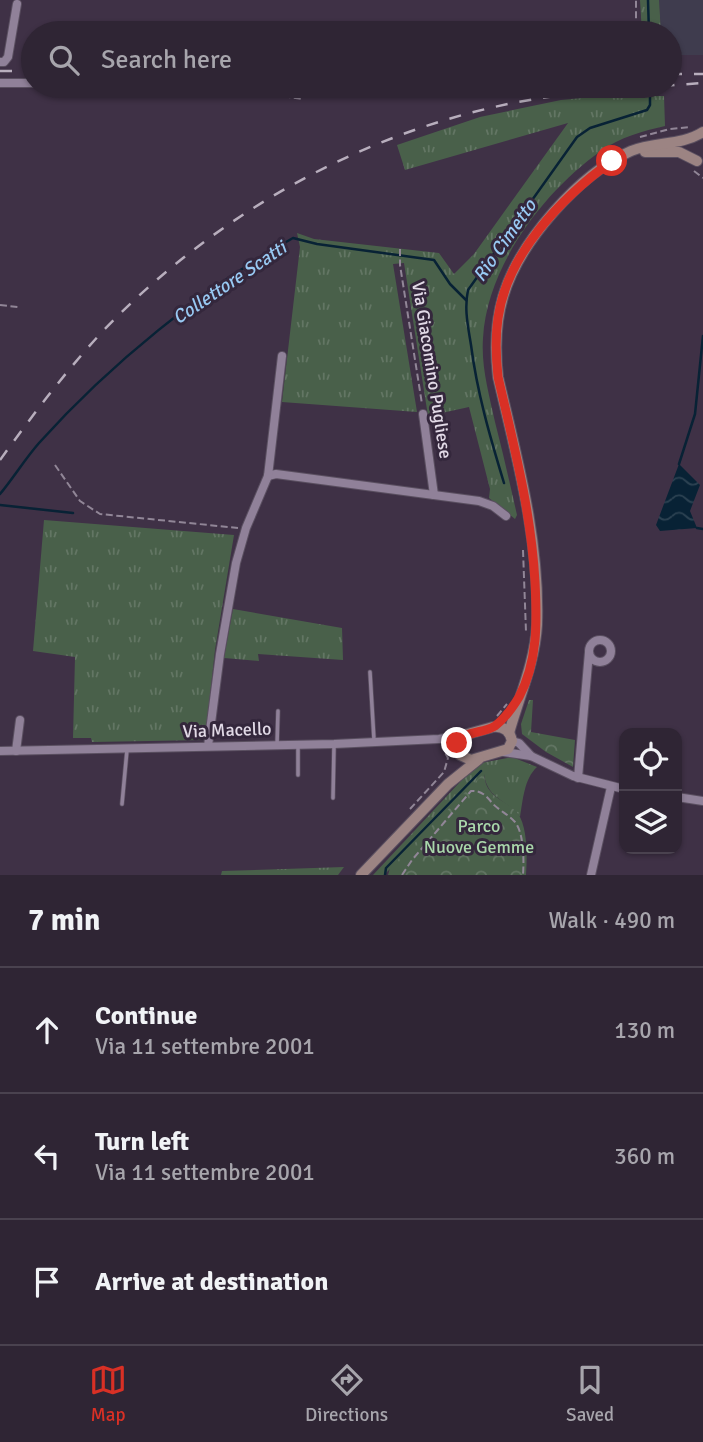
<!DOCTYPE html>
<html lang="en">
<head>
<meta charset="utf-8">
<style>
  :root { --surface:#2f2534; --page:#3b3140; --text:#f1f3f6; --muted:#a7a5ac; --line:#4a424f; --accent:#d93025 }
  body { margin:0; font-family:Signika,sans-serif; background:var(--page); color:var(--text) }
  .controls { position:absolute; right:21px; bottom:21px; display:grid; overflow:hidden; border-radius:14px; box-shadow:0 2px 5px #0004 }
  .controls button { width:63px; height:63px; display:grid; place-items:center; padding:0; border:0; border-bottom:2px solid var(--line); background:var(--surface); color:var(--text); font:35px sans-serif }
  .stop { position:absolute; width:21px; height:21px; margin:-16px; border:5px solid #d93025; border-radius:50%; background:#fff }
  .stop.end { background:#d93025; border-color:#fff; box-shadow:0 2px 7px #0008 }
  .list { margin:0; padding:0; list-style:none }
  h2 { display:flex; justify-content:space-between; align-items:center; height:91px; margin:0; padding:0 28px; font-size:30px }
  h2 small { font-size:23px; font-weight:400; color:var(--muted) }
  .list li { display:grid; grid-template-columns:46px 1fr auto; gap:21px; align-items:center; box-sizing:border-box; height:126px; padding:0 28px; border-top:2px solid var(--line) }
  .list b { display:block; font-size:26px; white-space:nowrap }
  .list p { margin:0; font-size:23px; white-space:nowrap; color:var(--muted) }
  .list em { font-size:23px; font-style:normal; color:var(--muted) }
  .icon { flex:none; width:38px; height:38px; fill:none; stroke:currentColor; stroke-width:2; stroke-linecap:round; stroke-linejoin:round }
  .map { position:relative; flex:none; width:703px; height:875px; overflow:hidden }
  .search { position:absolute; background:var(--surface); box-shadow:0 2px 5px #0004; left:21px; right:21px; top:21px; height:77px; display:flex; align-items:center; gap:18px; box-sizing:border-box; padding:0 24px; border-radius:38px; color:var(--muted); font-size:26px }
  .sheet { height:469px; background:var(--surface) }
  nav { display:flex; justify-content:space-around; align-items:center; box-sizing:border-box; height:98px; border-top:2px solid var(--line); background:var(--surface); font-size:19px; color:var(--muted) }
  nav a { display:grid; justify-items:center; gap:4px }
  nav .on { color:var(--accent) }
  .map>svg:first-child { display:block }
  .industrial { fill:#3f3c4e }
  .grass { fill:url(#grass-tufts) }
  .park { fill:url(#park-crowns) }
  .water { fill:url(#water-waves) }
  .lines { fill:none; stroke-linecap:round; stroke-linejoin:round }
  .stream { stroke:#082235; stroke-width:2.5 }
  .service-casing { stroke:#5a4f60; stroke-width:5 }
  .minor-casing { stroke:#5a4f60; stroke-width:10 }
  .secondary-casing { stroke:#5a4f60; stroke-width:12 }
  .path { stroke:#918697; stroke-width:2; stroke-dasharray:7 3.5; stroke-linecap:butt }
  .service { stroke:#908199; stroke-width:3.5 }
  .minor { stroke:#908199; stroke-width:8 }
  .secondary { stroke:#9c8483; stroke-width:10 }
  .rail { stroke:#b8aebd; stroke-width:2.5; stroke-dasharray:12 12; stroke-linecap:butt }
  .route { stroke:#d93025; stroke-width:9 }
  .labels { text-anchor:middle; stroke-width:6; stroke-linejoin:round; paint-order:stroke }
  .street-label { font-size:18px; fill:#e2dae7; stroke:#34273c }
  .park-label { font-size:18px; fill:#a9d7aa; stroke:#34273c }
  .water-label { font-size:19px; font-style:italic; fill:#98c9f3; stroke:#34273c }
</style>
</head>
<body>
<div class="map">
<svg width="703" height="875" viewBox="0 0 703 875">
  <defs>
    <pattern id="grass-tufts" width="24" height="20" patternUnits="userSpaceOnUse" patternTransform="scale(1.75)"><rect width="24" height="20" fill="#49604a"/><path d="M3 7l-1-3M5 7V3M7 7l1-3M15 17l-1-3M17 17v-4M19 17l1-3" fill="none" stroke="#637664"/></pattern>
    <pattern id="park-crowns" width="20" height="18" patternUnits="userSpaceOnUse" patternTransform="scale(1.75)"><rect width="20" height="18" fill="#49604a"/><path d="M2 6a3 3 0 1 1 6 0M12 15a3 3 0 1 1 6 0" fill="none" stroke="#637664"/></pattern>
    <pattern id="water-waves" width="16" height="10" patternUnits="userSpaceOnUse" patternTransform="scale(1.75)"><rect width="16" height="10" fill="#082235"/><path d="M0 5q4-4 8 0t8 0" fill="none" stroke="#2c4252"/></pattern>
  </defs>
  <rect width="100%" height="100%" fill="#3f3146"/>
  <polygon class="industrial" points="659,0 703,0 703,55 670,55 670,33 661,33"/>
  <g class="grass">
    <polygon points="640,0 659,0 661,33 642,33"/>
    <path d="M644,92L643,96H664L665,126C643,131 620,137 601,151C544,191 487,266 483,338C481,367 489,394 495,422C503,453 510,484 517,515L515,519L489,498L490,489L469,407L428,416L404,263L393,264L417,412L282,402L300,247L297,233L314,239L439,253L454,274L474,254L568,123L405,170L397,145L480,117L561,100Z"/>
    <polygon points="44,520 234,535 215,650 205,740 92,742 91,738 73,738 75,657 33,651"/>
    <polygon points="233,609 342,628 343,660 258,654 259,661 224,658"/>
    <path d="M512,757L537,767C524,779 523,800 520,817C508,800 487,799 484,774L384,875H373L474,767L481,763Z"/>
    <polygon points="344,867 338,875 221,875 222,871"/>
  </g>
  <g class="park">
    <polygon points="529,700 533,700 531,732 575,740 573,767 546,752 522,734 521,724"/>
    <path d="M484,773C485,799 507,799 518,814C528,827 527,860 526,875H388L390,868Z"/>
  </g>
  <polygon class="water" points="679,464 700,485 690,511 697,528 660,531 656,525"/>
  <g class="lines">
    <g class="stream">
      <polyline points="648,0 649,33"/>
      <polyline points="679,464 695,414 703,336"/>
      <path d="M504,483C490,437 477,392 471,345C468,326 464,309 468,290L577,137L590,128L647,110L650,105V96"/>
      <path d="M0,494C14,477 25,459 39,443C110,364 201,290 293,238L317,244L434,260L450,284L466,300"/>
      <polyline points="0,505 73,513"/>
      <polyline points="697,528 703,529"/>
      <polyline points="385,875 386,868 481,771"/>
    </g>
    <g class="service-casing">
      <g id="service">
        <polyline points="370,672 374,740"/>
        <polyline points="277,745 278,711"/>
        <polyline points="298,746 298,775"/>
        <polyline points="333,798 334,746"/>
        <polyline points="122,804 127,750"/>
      </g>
    </g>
    <g class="minor-casing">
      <g id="minor">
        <polyline points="0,62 4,62 8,57 17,4"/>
        <polyline points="0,83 33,83"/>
        <polyline points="423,414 434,495"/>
        <polyline points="268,476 276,474 479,501 493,506 506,516"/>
        <circle cx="600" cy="651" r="11"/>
        <polyline points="512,741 519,743 531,756"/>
        <polyline points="208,746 220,654 236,563 246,528 268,476 282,356"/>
        <polyline points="0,751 334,744 439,739 464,735"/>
        <polyline points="16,751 20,720"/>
        <polyline points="504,752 531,756 573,776 624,789"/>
        <polyline points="578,778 589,652"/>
        <polyline points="677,797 703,801"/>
        <polyline points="591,875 611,787"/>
      </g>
    </g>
    <g class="secondary-casing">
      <g id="secondary">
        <polyline points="645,152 679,152 697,161"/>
        <path d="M493,727C503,726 510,730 512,741L508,749L471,760L460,755L457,743L464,735Z"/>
        <path d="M509,733C519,697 535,662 537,625C540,541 517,458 498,377C495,350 495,324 503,297C519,242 579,174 631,151C655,141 681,146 703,132"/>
        <polyline points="361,875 448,784 479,759"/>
      </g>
    </g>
    <g class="path">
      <polyline points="499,30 626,33 636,26 636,0"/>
      <polyline points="180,86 189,91 262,93 302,99"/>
      <polyline points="640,137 670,129 690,127"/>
      <polyline points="694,171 703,178"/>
      <polyline points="400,249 400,265 422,404"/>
      <polyline points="0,305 18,307"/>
      <polyline points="55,465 80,501 100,514 238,528"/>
      <polyline points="523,550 526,632"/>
      <polyline points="497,716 507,704"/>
      <polyline points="410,809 444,772 448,758 442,747"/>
      <path d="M402,875L412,860L471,791C482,790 487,797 493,804C500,811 509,815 515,822C524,833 524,861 523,875"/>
    </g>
    <use href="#service" class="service"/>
    <use href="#minor" class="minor"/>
    <use href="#secondary" class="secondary"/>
    <g class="rail">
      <polyline points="0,71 33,71"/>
      <polyline points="670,74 703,74"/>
      <path d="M0,460C32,416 65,372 102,332C211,218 354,136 508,104C572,91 638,88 703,83"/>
    </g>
  </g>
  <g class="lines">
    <path class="route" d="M457,743C467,730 482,734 495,726C504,719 513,707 519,697C538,662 537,621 535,582C531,511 514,446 498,377C496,358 495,338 498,318C507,254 561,198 612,161"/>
  </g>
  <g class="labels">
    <g class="street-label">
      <text transform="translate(432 370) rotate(81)" y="6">Via Giacomino Pugliese</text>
      <text transform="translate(227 730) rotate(-2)" y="6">Via Macello</text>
    </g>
    <g class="park-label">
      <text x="479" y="832">Parco<tspan x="479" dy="21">Nuove Gemme</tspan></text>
    </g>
    <g class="water-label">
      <text transform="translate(504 240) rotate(-55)" y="7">Rio Cimetto</text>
      <text transform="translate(229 282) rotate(-34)" y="7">Collettore Scatti</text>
    </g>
  </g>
</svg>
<div class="controls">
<button><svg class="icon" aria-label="locate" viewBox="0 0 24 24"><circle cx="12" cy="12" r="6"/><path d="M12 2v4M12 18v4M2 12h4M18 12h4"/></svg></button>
<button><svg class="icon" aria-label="layers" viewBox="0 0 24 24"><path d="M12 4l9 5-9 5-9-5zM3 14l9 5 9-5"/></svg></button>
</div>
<div class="stop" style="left:612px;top:161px"></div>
<div class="stop end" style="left:457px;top:743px"></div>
<div class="search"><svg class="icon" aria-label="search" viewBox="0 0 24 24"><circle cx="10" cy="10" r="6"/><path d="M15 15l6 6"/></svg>Search here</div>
</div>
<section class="sheet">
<h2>7 min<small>Walk · 490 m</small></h2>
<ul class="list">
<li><svg class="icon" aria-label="ahead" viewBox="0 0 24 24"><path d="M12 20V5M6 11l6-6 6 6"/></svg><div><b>Continue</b><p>Via 11 settembre 2001</p></div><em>130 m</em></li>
<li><svg class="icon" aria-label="left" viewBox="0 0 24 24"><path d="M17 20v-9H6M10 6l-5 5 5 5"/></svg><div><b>Turn left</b><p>Via 11 settembre 2001</p></div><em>360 m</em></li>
<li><svg class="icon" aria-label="arrive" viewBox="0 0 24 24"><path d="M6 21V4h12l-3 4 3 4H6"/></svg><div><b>Arrive at destination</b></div></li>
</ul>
</section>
<nav>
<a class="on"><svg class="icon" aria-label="map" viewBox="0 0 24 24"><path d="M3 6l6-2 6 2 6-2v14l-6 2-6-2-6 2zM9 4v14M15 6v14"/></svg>Map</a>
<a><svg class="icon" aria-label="directions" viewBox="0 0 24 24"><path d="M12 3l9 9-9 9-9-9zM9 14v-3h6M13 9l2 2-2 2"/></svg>Directions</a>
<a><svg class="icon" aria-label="saved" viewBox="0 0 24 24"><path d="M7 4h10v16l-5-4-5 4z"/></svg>Saved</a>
</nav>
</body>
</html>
